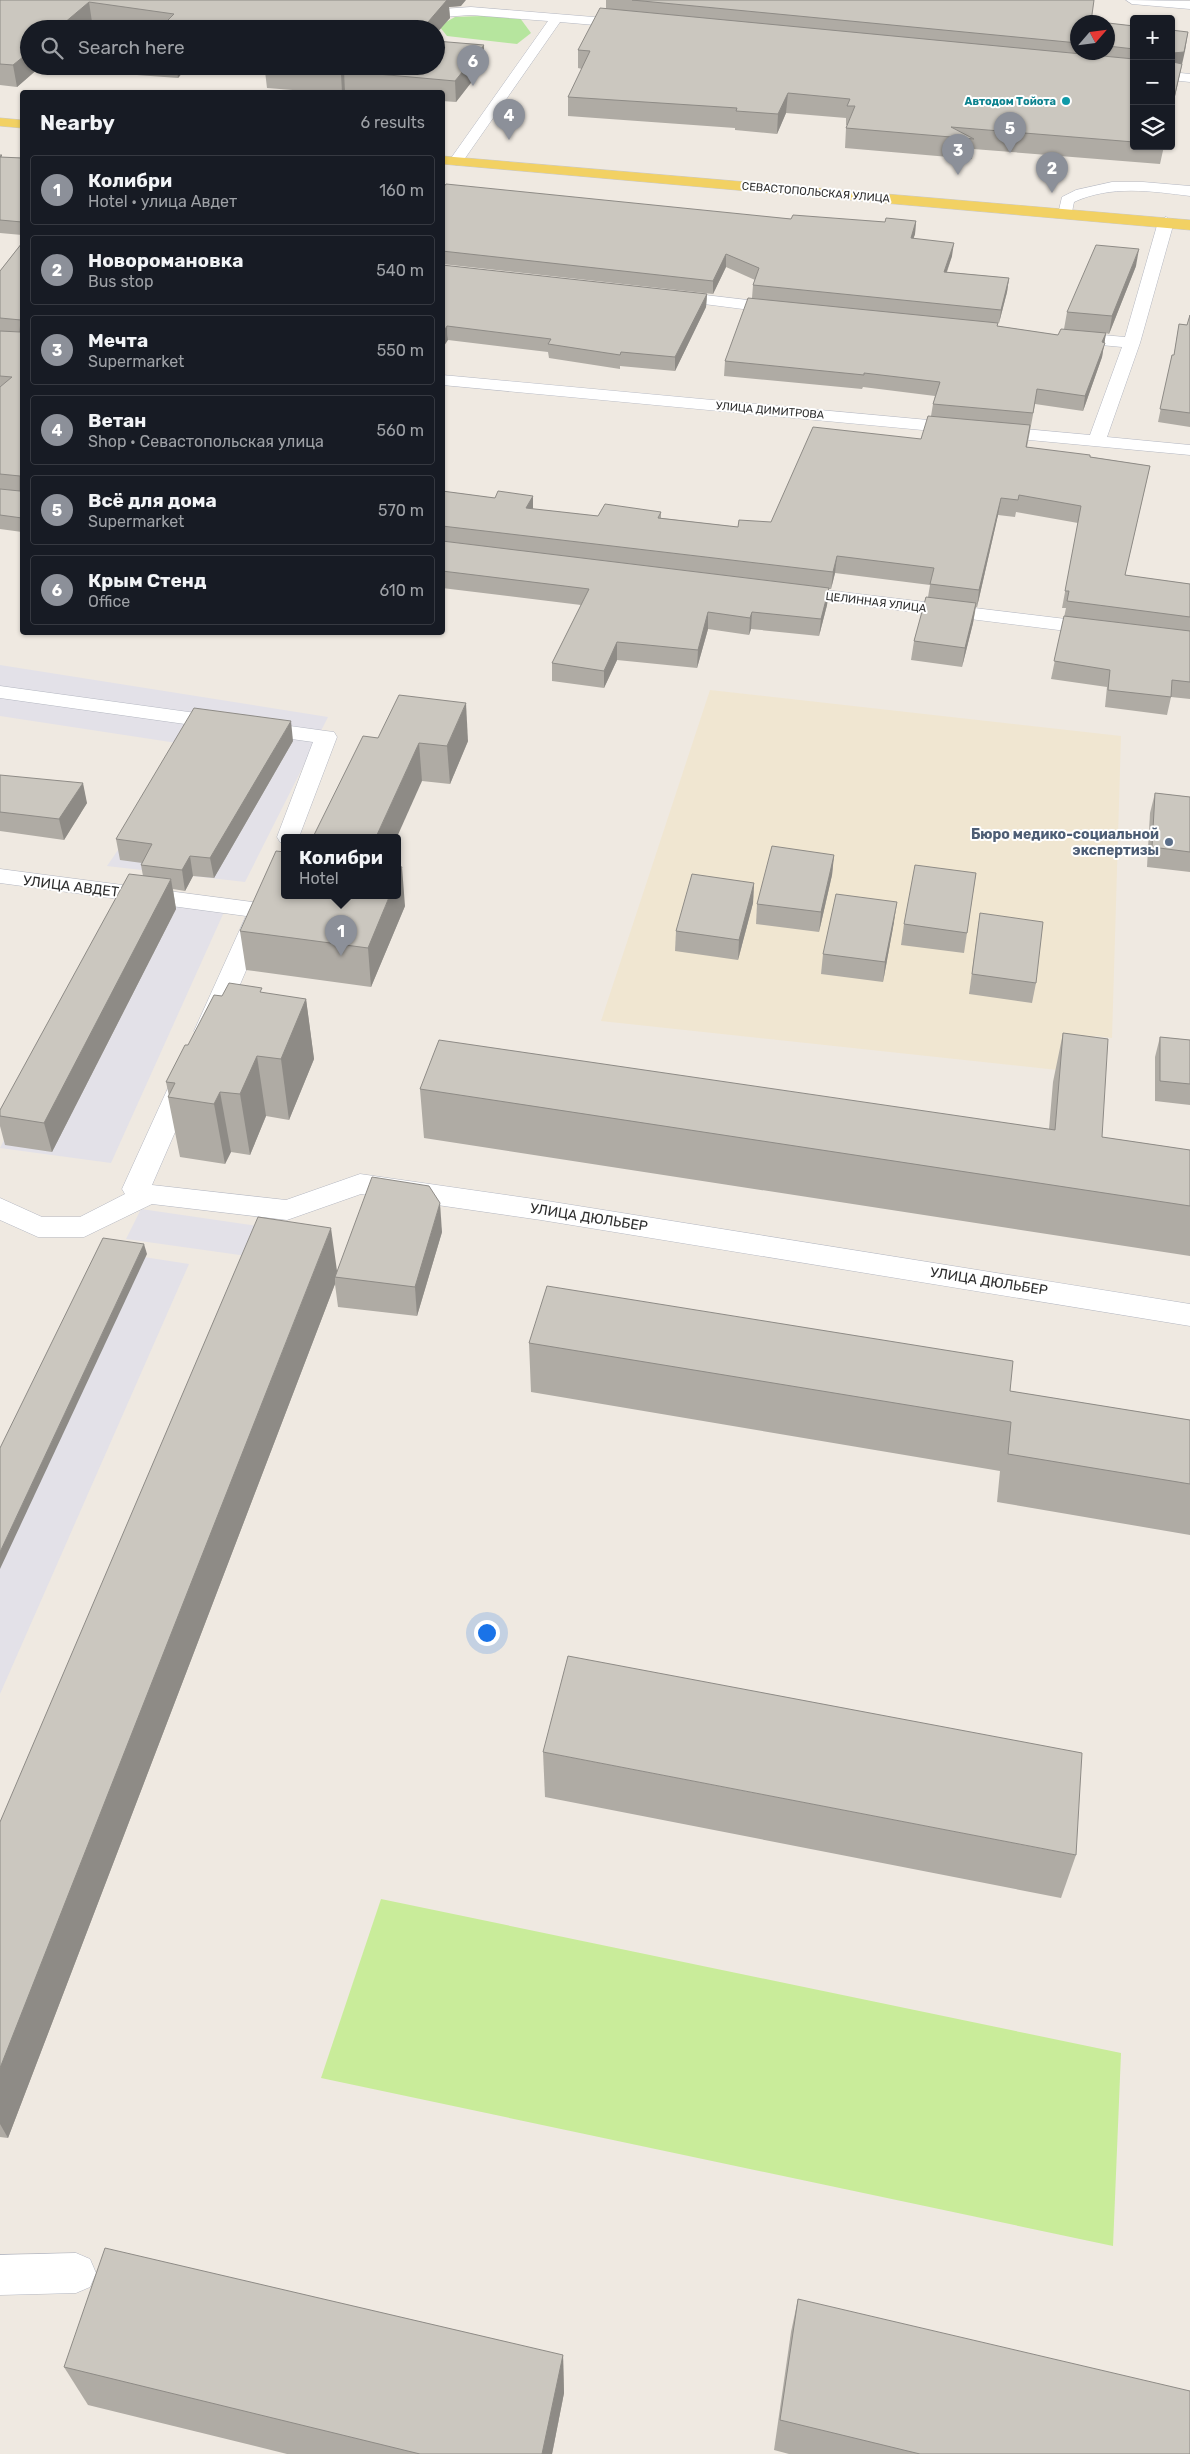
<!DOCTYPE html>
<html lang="en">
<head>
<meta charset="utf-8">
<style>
  :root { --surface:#171b24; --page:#242831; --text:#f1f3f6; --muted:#9ea1a6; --line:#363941; --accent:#8c9099 }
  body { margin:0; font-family:Rubik,sans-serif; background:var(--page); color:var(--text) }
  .controls { position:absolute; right:15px; top:15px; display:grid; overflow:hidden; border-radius:5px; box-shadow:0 1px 4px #0004 }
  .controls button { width:45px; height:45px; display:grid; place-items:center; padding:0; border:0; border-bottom:1px solid var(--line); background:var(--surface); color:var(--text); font:25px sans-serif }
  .compass { position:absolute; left:1070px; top:15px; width:45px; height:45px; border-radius:50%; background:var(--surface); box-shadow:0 1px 4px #0004; rotate:62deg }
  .you { position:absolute; left:486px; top:1632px; width:18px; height:18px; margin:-12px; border:4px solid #fff; border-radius:50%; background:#1a73e8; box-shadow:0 0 0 8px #1a73e833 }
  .badge { display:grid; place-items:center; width:32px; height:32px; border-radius:50%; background:var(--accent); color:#fff; font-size:16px; font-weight:700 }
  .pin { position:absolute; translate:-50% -41px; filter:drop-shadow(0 1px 2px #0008) }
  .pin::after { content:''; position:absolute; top:26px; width:18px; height:15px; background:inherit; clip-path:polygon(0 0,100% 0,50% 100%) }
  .popup { position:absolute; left:281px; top:834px; width:120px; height:65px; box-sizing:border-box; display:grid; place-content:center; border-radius:5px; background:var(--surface); filter:drop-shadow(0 1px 4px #0005); font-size:16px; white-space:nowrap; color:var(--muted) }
  .popup b { font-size:19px; color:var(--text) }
  .popup::after { content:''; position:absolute; left:50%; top:100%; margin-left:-10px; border:10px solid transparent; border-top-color:var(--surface) }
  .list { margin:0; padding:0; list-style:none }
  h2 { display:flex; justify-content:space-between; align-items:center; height:65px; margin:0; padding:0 20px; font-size:21px }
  h2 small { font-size:16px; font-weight:400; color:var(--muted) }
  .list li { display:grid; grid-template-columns:32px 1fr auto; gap:15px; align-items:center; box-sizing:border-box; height:70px; margin:0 10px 10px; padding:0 10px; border:1px solid var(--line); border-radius:5px }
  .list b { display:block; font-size:19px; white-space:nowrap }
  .list p { margin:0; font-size:16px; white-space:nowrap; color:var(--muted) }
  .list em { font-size:16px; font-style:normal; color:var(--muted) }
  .icon { flex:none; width:28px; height:28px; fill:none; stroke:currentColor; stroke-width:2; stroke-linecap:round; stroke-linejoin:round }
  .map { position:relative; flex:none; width:1190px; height:2454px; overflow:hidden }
  .search { position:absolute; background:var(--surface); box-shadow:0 1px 4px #0004; left:20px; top:20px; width:425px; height:55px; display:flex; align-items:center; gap:12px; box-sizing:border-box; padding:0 18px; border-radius:28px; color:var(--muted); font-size:19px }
  .panel { position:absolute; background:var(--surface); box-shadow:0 1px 4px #0004; left:20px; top:90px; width:425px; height:545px; border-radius:5px }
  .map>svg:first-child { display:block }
  .industrial { fill:#e3e1e8 }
  .education { fill:#f0e6d1 }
  .green { fill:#b6e59e }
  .pitch { fill:#c9ec9a }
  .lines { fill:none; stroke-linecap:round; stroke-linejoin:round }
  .minor-casing { stroke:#b4b7c1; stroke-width:1 }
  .major-casing { stroke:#c9c9c9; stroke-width:1 }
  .minor { fill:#fff; fill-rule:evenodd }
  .major { fill:#f2d163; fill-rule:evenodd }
  .wall { fill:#afaba4 }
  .shaded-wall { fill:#8e8b86 }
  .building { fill:#cbc7bf; stroke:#8e8b86 }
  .culture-dot { fill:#0f9aa8; stroke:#fff; stroke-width:2 }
  .service-dot { fill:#5c6f8a; stroke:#fff; stroke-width:2 }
  .labels { text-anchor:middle; stroke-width:4; stroke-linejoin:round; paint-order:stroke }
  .far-culture-label { font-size:11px; font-weight:bold; fill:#0d838f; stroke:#fff; text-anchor:end }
  .far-street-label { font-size:11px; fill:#2e2e2e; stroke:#fff }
  .service-label { font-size:14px; font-weight:bold; fill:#4e5e75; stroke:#fff; text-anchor:end }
  .street-label { font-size:14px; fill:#2e2e2e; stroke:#fff }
</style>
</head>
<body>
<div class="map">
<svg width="1190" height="2454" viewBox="0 0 1190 2454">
  <rect width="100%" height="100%" fill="#efe9e1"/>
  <g class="industrial">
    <polygon points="0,665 328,717 245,882 107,866 190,745 0,716"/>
    <polygon points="126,901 224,912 111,1163 0,1148"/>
    <polygon points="141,1209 264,1227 254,1257 126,1239"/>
    <polygon points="105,1251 189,1264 0,1694 0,1465"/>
  </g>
  <polygon class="education" points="710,690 1121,736 1112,1038 1095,1036 1076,1072 601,1021"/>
  <polygon class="green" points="482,16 520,18 531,33 517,44 447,36 439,26 455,17"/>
  <polygon class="pitch" points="381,1899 1121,2053 1113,2246 321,2078"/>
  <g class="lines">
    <g class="minor-casing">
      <g id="minor">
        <polygon points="1126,0 1190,1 1190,9 1132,4"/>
        <polygon points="471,7 630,20 637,24 630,28 560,22 461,164 456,165 449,161 548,21 471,15 428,18 422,14 428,10"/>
        <polygon points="1171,72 1190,74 1190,82 1171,80"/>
        <path d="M1112,182H1143L1190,186V196C1151,191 1111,185 1074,202L1071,217H1061L1058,214L1062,197L1076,190Z"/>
        <polygon points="1166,217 1174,222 1140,343 1107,437 1190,445 1190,455 442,385 442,375 1090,435 1122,347 1069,342 1063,341 1061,337 1063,333 1069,332 1125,337 1158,222"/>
        <polygon points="671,291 782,304 788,306 790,309 788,312 782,314 665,299 663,296 665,293"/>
        <polygon points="792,586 1099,623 1106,625 1109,629 1106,633 1099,635 785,596 782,592 785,588"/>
        <polygon points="0,686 326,731 334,732 337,737 299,837 285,837 285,843 280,842 277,837 313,742 0,698"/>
        <polygon points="0,869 260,903 268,905 272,910 220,1031 216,1037 207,1039 198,1037 194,1031 246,916 0,883"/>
        <polygon points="186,1068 195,1071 199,1077 152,1185 286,1200 360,1174 541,1200 1190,1304 1190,1326 541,1220 361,1194 287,1220 152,1204 84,1237 38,1237 0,1220 0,1198 42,1217 80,1217 125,1194 122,1189 173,1077 177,1071"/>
        <polygon points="76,2253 90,2259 96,2273 90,2287 76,2293 0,2295 0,2255"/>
      </g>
    </g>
    <g class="major-casing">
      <g id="major">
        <polygon points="0,118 22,120 22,128 0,126"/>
        <polygon points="442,156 1190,220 1190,230 442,164"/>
      </g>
    </g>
    <use href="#minor" class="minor"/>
    <use href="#major" class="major"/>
  </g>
  <g class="wall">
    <polygon points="0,0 461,6 449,7 450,18 436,29 138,29 92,22 17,87 0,85"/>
    <polygon points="606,0 1094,0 1078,22 1078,52 1108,52 1108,23 1134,26 1134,146 1164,146 1160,164 973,149 972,159 845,148 846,128 847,125 846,125 846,118 786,113 777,134 735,130 735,128 568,116 568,97 582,69 578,68 578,50 606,9"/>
    <polygon points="136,66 188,66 178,78 137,75"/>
    <polygon points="216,66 484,66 456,102 442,101 442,92 318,92 267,88 265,71"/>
    <polygon points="0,155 2,155 2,157 22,158 22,235 0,233"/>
    <polygon points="442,189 791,219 885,222 916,221 915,234 913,239 952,256 947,272 1009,278 1007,292 999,323 998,323 997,326 1058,335 1064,329 1067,312 1136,266 1109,334 1106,333 1102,357 1083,411 1035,404 1027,447 1150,466 1125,575 1190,584 1190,699 1171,697 1167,715 1105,707 1107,687 1051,679 1066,608 1062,608 1078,523 1016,512 1015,517 998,515 977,607 976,607 973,623 962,667 911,660 914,641 928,597 930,585 835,573 831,589 829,589 827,605 819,636 751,629 749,635 708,629 697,668 617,660 604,688 552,681 552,663 581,605 442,588 442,491 495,498 533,496 533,509 598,516 661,512 661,518 738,527 771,522 921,439 931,416 933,404 935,396 863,387 862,389 724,376 725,361 752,298 753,285 755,280 726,267 713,294 442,264"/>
    <polygon points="22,243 22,532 0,529 0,271"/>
    <polygon points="442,265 707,294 706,307 675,371 620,366 620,369 549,358 548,352 448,340"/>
    <polygon points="1190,315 1190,427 1158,422 1172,355 1174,355 1179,324 1187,325"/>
    <polygon points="378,738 468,741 450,784 422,781"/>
    <polygon points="293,741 214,878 193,876 185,891 173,889 176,909 52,1152 5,1145 0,1126 0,1110 143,876 141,865 142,863 120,860 116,839"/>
    <polygon points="0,775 87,803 64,840 0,831"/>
    <polygon points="1155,793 1190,797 1190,872 1147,867 1150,813"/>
    <polygon points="834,855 832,875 819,932 756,924 757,904"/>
    <polygon points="976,873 964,953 901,945 904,924"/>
    <polygon points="754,883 753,903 738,960 675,951 676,931"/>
    <polygon points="405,906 371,987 246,970 240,931"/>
    <polygon points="980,913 1036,983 1032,1003 969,994"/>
    <polygon points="894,922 883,982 821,974 823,954"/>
    <polygon points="262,993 306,999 314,1059 289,1120 266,1116 250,1155 231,1152 225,1164 180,1157 168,1097 169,1096 166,1082 188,1045 222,996"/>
    <polygon points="1063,1033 1102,1137 1190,1150 1190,1256 424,1138 420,1089 1049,1129 1053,1082"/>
    <polygon points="1160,1037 1190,1040 1190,1105 1155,1101 1155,1057"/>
    <polygon points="442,1232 417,1316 338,1307 335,1284 8,2138 0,2137 0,1822 337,1271"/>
    <polygon points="529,1343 1010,1391 1190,1420 1190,1535 997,1502 1000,1471 531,1392"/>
    <polygon points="543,1752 1076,1855 1061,1898 545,1797"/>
    <polygon points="798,2299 1190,2454 789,2454 774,2450 791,2332"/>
    <polygon points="563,2355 564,2393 552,2454 287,2454 88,2405 64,2367"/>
  </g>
  <g class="shaded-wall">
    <polygon points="420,0 466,0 461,6 449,7 450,18 436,34 436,29 422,29"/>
    <polygon points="89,2 92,22 84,29 57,29"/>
    <polygon points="1188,32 1185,51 1171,114 1171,72 1173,53"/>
    <polygon points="484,45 484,66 456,102 455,81"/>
    <polygon points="29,52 29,66 41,66 17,87 13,65"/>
    <polygon points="177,66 188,66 178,78"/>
    <polygon points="344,71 345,92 342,92 341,74"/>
    <polygon points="788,93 786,113 777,134 778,114"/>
    <polygon points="916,221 915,234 909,252 911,238"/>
    <polygon points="954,243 952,256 942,285 944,272"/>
    <polygon points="1139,249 1136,266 1109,334 1112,316"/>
    <polygon points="726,254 726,267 713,294 713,281"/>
    <polygon points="1009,278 1007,292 999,323 1001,310"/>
    <polygon points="707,294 706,307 675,371 675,357"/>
    <polygon points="447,326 448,340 442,349 442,334"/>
    <polygon points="1106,333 1102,357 1083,411 1085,396 1102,342"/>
    <polygon points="533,496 533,512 526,508"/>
    <polygon points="1001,498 998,515 977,607 979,590"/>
    <polygon points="837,556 835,573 831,589 833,572"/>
    <polygon points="829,588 827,605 819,636 821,619"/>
    <polygon points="976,603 973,623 962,667 965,648"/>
    <polygon points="708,612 708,629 697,668 698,650"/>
    <polygon points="752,612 751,629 749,635 750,618"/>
    <polygon points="617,642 617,660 604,688 604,671"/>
    <polygon points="466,703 468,741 450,784 447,746"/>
    <polygon points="291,721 293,741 214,878 210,858"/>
    <polygon points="419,743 422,781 397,837 376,837"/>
    <polygon points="83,783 87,803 64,840 59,819"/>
    <polygon points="834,855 832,875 819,932 821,912"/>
    <polygon points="190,856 193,876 185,891 182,870"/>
    <polygon points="402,867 405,906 371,987 368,948 390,895 397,895 397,878"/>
    <polygon points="171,879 176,909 52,1152 44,1123"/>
    <polygon points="754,883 753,903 738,960 739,940"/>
    <polygon points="897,902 894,922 883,982 885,962"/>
    <polygon points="306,999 314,1059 289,1120 281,1059"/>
    <polygon points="257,1056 266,1116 250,1155 240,1094"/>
    <polygon points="220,1092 231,1152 225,1164 214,1104"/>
    <polygon points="440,1203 442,1232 417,1316 415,1287"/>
    <polygon points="331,1228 338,1278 335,1277 335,1284 8,2138 0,2124 0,2068"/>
    <polygon points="144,1244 147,1254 0,1569 0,1552"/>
    <polygon points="563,2355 564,2393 552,2454 542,2454"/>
  </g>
  <g class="building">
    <polygon points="0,0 447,0 422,29 159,29 174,14 89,2 57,29 29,29 29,52 13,65 0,64"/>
    <polygon points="632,0 1094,0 1091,22 1099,22 1078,22 1078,43"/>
    <polygon points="600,8 1134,59 1134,142 951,127 974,139 846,128 855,106 847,106 850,99 788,93 778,114 736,111 737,108 568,97 590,51 578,50"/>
    <polygon points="1108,23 1134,26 1134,49 1108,46"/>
    <polygon points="1171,30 1188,32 1184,52 1173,53 1173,62 1182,64 1171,111"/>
    <polygon points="436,41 484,45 455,81 344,71 341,74 265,67 436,66"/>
    <polygon points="0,155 2,155 0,157 22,158 22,222 0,220"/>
    <polygon points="446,184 791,219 793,215 885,222 886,218 916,221 911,238 954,243 944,272 1009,278 1001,310 753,285 759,268 726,254 713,281 442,251 442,189"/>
    <polygon points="22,243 22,518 0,515 0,489 20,491 20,476 0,474 0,387 12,377 0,376 0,331 20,332 21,320 0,318 0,271"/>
    <polygon points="1096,245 1139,249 1112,316 1067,312"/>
    <polygon points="442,265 707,294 675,357 621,352 620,355 548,344 551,339 447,326 442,334"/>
    <polygon points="748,298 998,323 997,326 1058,335 1061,329 1106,333 1102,342 1105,343 1085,396 1037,389 1033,413 933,404 940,382 864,373 864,375 725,361"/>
    <polygon points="1190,315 1190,413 1160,409 1172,355 1174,355 1179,324 1187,325"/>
    <polygon points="928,416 1030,425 1026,447 1090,455 1090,457 1150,466 1125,575 1190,584 1190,617 1067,601 1069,591 1065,591 1081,506 1019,495 1018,500 1001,498 979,590 930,584 934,568 837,556 833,572 442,526 442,491 495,498 498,491 533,496 526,508 598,516 605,504 661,512 658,518 738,527 739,520 771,522 813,427 921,439"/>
    <polygon points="442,541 829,588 821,619 752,612 750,618 708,612 698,650 617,642 604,671 552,663 589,589 442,571"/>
    <polygon points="926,597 976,603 965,648 914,641"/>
    <polygon points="1064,616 1190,631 1190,682 1172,680 1171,697 1108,690 1110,670 1054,661"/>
    <polygon points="399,695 466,703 447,746 419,743 376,837 313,837 363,736 378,738"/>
    <polygon points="194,708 291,721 210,858 190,856 182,870 141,865 152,844 116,839"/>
    <polygon points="0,775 83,783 59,819 0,812"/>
    <polygon points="1155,793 1190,797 1190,852 1152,847"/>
    <polygon points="772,846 834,855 821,912 757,904"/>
    <polygon points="276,851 285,852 285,895 390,895 368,948 240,931"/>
    <polygon points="915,865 976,873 967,933 904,924"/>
    <polygon points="397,866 402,867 397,878"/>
    <polygon points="129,874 171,879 44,1123 0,1116 0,1110"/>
    <polygon points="692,874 754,883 739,940 676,931"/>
    <polygon points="836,894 897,902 885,962 823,954"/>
    <polygon points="980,913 1043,922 1036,983 972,974"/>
    <polygon points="229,983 262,988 260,992 306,999 281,1059 257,1056 240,1094 220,1092 214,1104 168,1097 175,1083 166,1082 185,1045 188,1045 214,995 222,996"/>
    <polygon points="1063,1033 1108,1039 1102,1137 1190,1150 1190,1206 420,1089 439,1040 1055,1130"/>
    <polygon points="1160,1037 1190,1040 1190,1084 1160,1081"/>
    <polygon points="372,1177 429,1186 440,1203 415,1287 335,1277"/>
    <polygon points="258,1217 331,1228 0,2068 0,1822"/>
    <polygon points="103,1238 144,1244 0,1552 0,1448"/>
    <polygon points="547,1286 1013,1361 1010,1391 1190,1420 1190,1484 1008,1454 1011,1422 529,1343"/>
    <polygon points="568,1656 1082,1753 1076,1855 543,1752"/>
    <polygon points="105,2248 563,2355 542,2454 420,2454 64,2367"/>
    <polygon points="798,2299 1190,2391 1190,2454 920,2454 780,2420"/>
  </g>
  <circle class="culture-dot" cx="1066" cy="101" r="5"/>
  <circle class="service-dot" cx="1169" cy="842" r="5"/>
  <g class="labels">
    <g class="far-culture-label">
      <text x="1056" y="105">Автодом Тойота</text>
    </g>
    <g class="far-street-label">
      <text transform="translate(816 192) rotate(5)" y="4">СЕВАСТОПОЛЬСКАЯ УЛИЦА</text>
      <text transform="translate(770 410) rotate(5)" y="4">УЛИЦА ДИМИТРОВА</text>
      <text transform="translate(876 602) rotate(7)" y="4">ЦЕЛИННАЯ УЛИЦА</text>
    </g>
    <g class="service-label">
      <text x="1159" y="839">Бюро медико-социальной<tspan x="1159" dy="16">экспертизы</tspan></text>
    </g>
    <g class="street-label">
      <text transform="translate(71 886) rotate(7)" y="5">УЛИЦА АВДЕТ</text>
      <text transform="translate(589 1217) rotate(9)" y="5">УЛИЦА ДЮЛЬБЕР</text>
      <text transform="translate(989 1281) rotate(9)" y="5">УЛИЦА ДЮЛЬБЕР</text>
    </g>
  </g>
</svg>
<div class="controls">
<button>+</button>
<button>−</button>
<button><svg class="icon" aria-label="layers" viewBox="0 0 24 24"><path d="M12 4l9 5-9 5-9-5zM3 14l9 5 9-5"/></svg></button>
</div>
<svg class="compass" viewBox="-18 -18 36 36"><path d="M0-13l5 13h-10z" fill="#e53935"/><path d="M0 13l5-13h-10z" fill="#9ea1a6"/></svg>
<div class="you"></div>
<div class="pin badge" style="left:341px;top:956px">1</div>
<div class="popup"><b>Колибри</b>Hotel</div>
<div class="pin badge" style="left:1052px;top:193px">2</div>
<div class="pin badge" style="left:958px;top:175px">3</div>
<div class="pin badge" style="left:509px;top:140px">4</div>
<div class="pin badge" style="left:1010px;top:153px">5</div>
<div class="pin badge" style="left:473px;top:86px">6</div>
<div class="search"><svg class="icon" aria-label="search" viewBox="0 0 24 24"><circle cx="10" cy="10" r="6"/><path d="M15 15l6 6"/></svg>Search here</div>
<section class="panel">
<h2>Nearby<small>6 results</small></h2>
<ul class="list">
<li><span class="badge">1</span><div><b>Колибри</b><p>Hotel · улица Авдет</p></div><em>160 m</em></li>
<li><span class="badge">2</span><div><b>Новоромановка</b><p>Bus stop</p></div><em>540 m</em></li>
<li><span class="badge">3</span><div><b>Мечта</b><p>Supermarket</p></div><em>550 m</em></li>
<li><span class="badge">4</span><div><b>Ветан</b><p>Shop · Севастопольская улица</p></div><em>560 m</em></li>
<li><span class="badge">5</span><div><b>Всё для дома</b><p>Supermarket</p></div><em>570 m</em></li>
<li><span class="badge">6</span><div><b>Крым Стенд</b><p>Office</p></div><em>610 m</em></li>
</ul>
</section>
</div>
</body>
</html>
